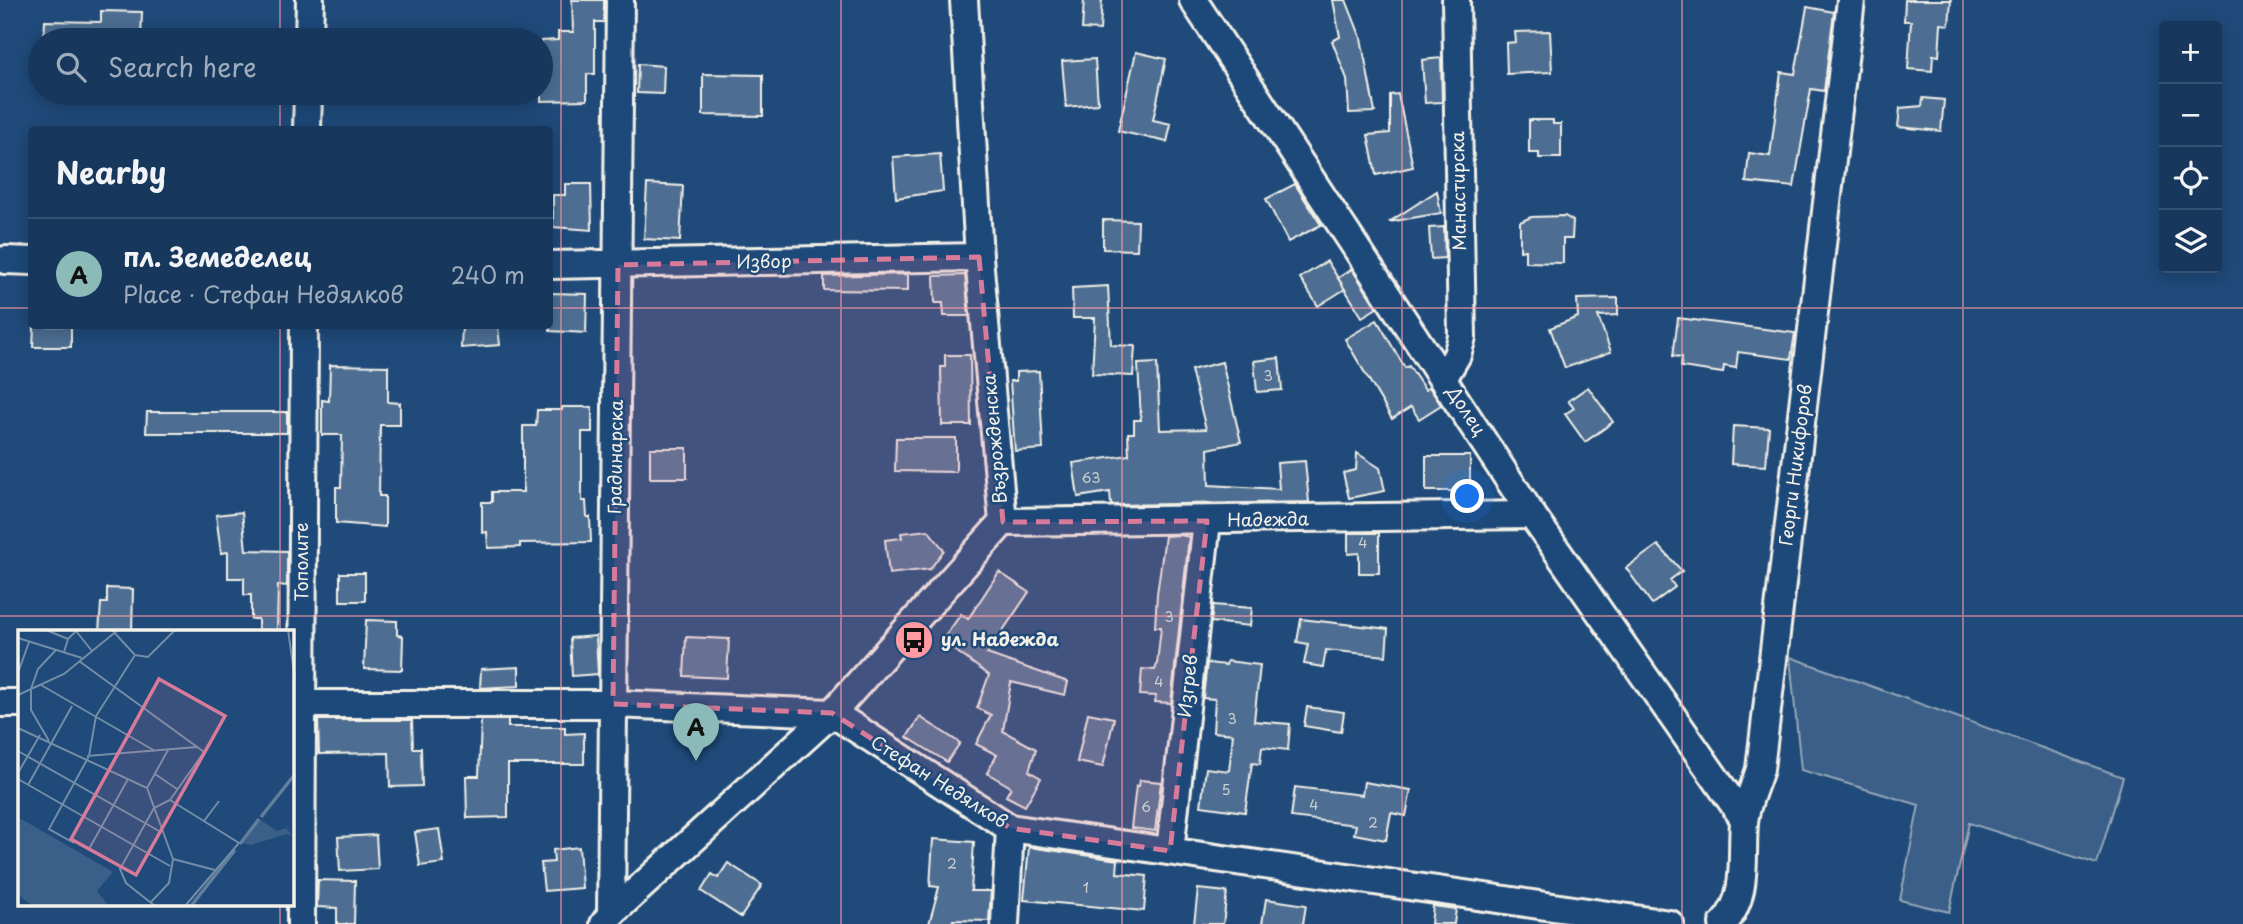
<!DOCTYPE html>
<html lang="en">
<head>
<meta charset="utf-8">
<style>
  :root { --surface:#17385c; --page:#203f62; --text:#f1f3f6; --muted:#9eacbb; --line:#365272; --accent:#8bbbb9 }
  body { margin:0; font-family:"Playpen Sans",sans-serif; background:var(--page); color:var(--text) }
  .controls { position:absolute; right:21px; top:21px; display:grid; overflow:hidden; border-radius:7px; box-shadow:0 4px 18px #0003 }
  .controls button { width:63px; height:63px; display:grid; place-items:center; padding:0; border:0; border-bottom:2px solid var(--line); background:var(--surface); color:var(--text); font:35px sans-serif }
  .you { position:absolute; left:1468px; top:497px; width:24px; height:24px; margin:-18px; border:5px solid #fff; border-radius:50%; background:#1a73e8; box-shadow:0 0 0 10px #1a73e833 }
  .badge { display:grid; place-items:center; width:46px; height:46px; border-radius:50%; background:var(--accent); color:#111; font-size:23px; font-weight:700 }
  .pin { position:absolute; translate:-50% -58px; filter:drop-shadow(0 2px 4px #0008) }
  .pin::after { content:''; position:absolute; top:37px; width:24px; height:21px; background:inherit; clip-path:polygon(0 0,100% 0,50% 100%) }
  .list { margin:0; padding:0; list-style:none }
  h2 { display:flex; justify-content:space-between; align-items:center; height:91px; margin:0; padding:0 28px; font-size:30px }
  h2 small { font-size:23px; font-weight:400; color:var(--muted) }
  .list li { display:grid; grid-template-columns:46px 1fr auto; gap:21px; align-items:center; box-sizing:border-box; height:112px; padding:0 28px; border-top:2px solid var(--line) }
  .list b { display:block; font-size:26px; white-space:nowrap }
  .list p { margin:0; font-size:23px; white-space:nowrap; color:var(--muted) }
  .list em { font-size:23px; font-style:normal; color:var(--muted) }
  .icon { flex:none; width:38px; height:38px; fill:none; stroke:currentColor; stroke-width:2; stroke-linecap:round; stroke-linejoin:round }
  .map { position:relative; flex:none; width:2243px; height:924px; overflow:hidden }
  .search { position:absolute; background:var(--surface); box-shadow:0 4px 18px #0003; left:28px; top:28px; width:525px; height:77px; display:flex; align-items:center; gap:18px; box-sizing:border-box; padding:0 24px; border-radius:38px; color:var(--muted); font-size:26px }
  .panel { position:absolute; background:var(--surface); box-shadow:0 4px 18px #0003; left:28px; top:126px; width:525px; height:203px; border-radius:7px }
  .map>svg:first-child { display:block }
  .green { fill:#3a5f88; stroke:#97a8b8; stroke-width:2 }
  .building { fill:#4d6e92; stroke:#f4f1e8; stroke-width:2 }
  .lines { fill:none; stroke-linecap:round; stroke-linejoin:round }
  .minor-casing { stroke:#f4f1e8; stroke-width:32 }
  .minor { stroke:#1f4a7a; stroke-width:26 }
  .marked { fill:#d87a9a; fill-opacity:0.2; stroke:#d87a9a; stroke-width:5; stroke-dasharray:14 9; stroke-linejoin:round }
  .grid { fill:none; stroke:#ff9aa2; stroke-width:2; stroke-opacity:0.55 }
  .labels { text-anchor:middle; stroke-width:5; stroke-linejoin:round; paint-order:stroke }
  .number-label { font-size:14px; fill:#cad0d2 }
  .street-label { font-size:18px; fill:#f4f1e8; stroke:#1f4a7a }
  .poi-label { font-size:18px; font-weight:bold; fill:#f4f1e8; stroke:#1f4a7a; text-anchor:start }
  .inset-river { fill:none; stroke:#627e9d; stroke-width:3.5 }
  .inset-road { fill:none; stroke:#748da6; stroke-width:2 }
  .view { fill:#d87a9a; fill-opacity:0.15; stroke:#d87a9a; stroke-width:3.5 }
  .inset-edge { fill:none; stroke:#f4f1e8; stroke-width:3.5 }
</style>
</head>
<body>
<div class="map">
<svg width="2243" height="924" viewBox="0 0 2243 924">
  <rect width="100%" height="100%" fill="#1f4a7a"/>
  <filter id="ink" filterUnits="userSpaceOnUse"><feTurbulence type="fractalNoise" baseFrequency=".0143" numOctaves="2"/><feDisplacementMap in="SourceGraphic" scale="14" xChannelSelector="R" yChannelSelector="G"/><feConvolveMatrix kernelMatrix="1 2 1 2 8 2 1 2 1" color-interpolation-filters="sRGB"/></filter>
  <g filter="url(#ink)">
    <polygon class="green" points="1790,657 2123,777 2097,864 1969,823 1949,912 1900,900 1919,805 1801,770"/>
    <g class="building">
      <polygon points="572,0 604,0 604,22 595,22 595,74 587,74 587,100 541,101 541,41 558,40 558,32 573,32"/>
      <polygon points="1084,0 1102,0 1100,30 1082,29"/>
      <polygon points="1333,0 1346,0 1361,38 1375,112 1349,113 1347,79 1332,41 1340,37"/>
      <polygon points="1905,0 1951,0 1949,25 1941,24 1939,56 1933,55 1932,71 1908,69 1911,21 1904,21"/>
      <polygon points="1807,7 1834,12 1824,91 1811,89 1794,187 1746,182 1749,153 1770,156 1781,72 1795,74"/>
      <polygon points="101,11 142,12 141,40 44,40 45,21 101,22"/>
      <polygon points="1550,31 1552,72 1507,74 1506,43 1516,42 1515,32"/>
      <polygon points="1136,52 1166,59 1153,120 1171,124 1167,142 1118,131"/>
      <polygon points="1441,58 1442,102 1425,103 1422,60"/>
      <polygon points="1095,59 1098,104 1066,107 1062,61"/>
      <polygon points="638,64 664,66 663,94 637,93"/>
      <polygon points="703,74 763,75 763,116 703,115"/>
      <polygon points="1398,94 1413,167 1376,175 1368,135 1390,133 1390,95"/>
      <polygon points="1923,98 1944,100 1941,131 1898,127 1900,108 1922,106"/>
      <polygon points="1529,120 1553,120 1553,124 1561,124 1561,158 1539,158 1539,153 1529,153"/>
      <polygon points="940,154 943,191 896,198 893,157"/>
      <polygon points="565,184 591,184 592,230 553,227 553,195 565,195"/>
      <polygon points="647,184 683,186 680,241 644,239"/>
      <polygon points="1295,184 1321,225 1288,242 1266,199"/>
      <polygon points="1437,191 1441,213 1389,222"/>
      <polygon points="1565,216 1573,221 1572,239 1563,239 1563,263 1525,262 1525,250 1520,251 1520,222 1531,217"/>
      <polygon points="1103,220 1138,221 1137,250 1103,249"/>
      <polygon points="1444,227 1445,258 1431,259 1429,228"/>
      <polygon points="1327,261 1345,289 1318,306 1300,278"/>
      <polygon points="1352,269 1377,308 1362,317 1338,278"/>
      <polygon points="908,274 908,291 824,290 824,276"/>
      <polygon points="965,275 969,316 944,316 943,303 935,303 934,276"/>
      <polygon points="1108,286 1111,345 1135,346 1133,376 1092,374 1095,318 1073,318 1072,288"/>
      <polygon points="550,293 587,294 586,333 550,331"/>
      <polygon points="1618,298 1618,315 1598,316 1611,352 1565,368 1550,328 1578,317 1577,299"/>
      <polygon points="1678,318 1795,333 1791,359 1738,352 1736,368 1724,366 1723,373 1681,367 1682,357 1673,356"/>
      <polygon points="1377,320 1405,368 1409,366 1425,390 1429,387 1441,405 1419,419 1411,407 1392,419 1345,339"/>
      <polygon points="34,326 71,326 71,347 33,347"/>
      <polygon points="462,326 498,326 500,345 461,348"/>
      <polygon points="945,355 970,355 971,425 942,425 941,367 945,367"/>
      <polygon points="1279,358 1282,390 1257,392 1254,361"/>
      <polygon points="1222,362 1241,442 1208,449 1209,485 1279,489 1277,463 1305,461 1309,502 1111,505 1110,492 1078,497 1073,463 1129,455 1128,433 1134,433 1134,420 1141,420 1138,364 1157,363 1160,430 1206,429 1191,370"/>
      <polygon points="330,365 388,366 388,402 400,403 400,425 380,425 379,496 385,496 385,527 336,523 336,487 341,487 342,435 322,435 322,400 329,401"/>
      <polygon points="1039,371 1043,449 1015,451 1010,381 1016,381 1016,372"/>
      <polygon points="1588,387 1613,422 1585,442 1565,414 1574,408 1568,401"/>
      <polygon points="562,407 592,407 592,432 582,432 582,501 586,501 587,517 590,517 591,542 520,543 520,547 488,548 487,532 482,533 482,502 492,502 492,492 523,492 523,426 536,426 537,410 562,410"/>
      <polygon points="147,412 287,412 287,433 146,433"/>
      <polygon points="1733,426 1769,428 1766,466 1731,464"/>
      <polygon points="896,438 956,438 956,472 895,471"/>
      <rect x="650" y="448" width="37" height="30"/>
      <polygon points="1357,453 1380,468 1385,491 1349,498 1343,473 1356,470"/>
      <rect x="1426" y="456" width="44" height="35"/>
      <polygon points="242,512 246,550 287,551 287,586 278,585 277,632 258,632 258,619 251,619 251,595 244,595 244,578 228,578 228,552 221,553 216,515"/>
      <polygon points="928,530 944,550 930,569 889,574 885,540 902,538 901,533"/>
      <polygon points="1348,533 1379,533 1379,573 1359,573 1359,553 1348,554"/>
      <polygon points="1180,535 1189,537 1171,703 1155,702 1156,696 1140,695 1142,669 1155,670 1157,664 1161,627 1155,627 1157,594 1165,536"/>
      <polygon points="1658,545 1682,571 1670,580 1675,587 1652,604 1626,568"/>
      <polygon points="999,572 1029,592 987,654 1068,682 1065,695 1011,682 1003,731 1036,749 1029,771 1041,778 1025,806 1006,796 1011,787 987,773 997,755 976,744 991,715 977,708 989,675 942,641 961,614 968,619"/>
      <rect x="340" y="573" width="25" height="28"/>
      <polygon points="107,588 133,589 132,632 99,632 101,603 107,603"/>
      <polygon points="1213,605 1252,608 1250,626 1211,622"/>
      <polygon points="1301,619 1388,629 1386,656 1326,650 1323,667 1304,664 1308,644 1297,642"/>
      <polygon points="366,620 397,621 397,635 403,636 402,670 364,669"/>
      <polygon points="596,636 598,674 572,676 570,638"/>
      <polygon points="686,637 729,639 727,678 684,676"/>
      <polygon points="1227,661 1260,665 1254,721 1290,724 1288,750 1262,747 1260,764 1252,763 1245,812 1201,806 1206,768 1229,771 1233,734 1213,732 1215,699 1203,698 1207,663 1226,665"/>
      <polygon points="519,667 519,686 480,688 481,669"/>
      <polygon points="1307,707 1344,712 1341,732 1304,726"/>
      <polygon points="1088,713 1114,718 1103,767 1077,762"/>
      <polygon points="920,717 960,743 947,762 907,737"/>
      <polygon points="318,720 412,720 413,748 421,748 422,786 390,787 389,753 319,754"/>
      <polygon points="481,720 508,720 508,727 565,727 565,734 584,733 584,764 508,764 508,817 467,818 466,776 479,776"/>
      <polygon points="1140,780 1161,782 1155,831 1131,828 1136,786 1139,786"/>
      <polygon points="1364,782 1411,790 1406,816 1391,813 1386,840 1354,834 1356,825 1291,817 1295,787 1362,795"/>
      <polygon points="439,829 444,863 420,866 415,832"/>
      <polygon points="376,835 378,869 340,871 338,837"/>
      <polygon points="933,839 974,842 971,891 991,891 989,921 953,920 952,924 929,924 939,887 930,886"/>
      <polygon points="579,847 582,888 544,891 541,863 554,862 553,850"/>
      <polygon points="1029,847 1118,860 1117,873 1147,876 1144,911 1024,900"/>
      <polygon points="728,863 762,885 741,917 701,891 712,874 718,878"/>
      <polygon points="318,880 355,881 354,924 337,924 337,908 317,907"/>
      <polygon points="1198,889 1227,892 1223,924 1194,924"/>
      <polygon points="1266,899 1306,905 1303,924 1262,924"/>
      <polygon points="1433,906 1456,909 1454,924 1431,924"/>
    </g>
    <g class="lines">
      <g class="minor-casing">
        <g id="minor">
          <polyline points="1193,0 1532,515 1744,819"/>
          <polyline points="309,40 310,0"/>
          <polyline points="307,130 308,93"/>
          <polyline points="5,260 32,261"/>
          <polyline points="550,265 979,257"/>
          <polyline points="1444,377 1457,355 1462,337 1456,0"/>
          <polyline points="1003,522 1532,515"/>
          <polyline points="0,703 19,703"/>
          <polyline points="292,704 613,704 832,713 1010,828 1670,924"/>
          <polyline points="1170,851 1207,521"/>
          <polyline points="611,914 620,0"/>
          <polyline points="301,924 304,326"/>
          <polyline points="604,924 611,914 832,713 1003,522 979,257 964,0"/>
          <polyline points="1005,924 1010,828"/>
          <path d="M1723,924C1749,897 1741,857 1744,823C1745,805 1755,786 1760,769L1851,0"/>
        </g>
      </g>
      <use href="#minor" class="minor"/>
    </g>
  </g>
  <path class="marked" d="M979,257L1003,522L1207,521L1170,851L1010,828L832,713L613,704L618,265Z"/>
  <path class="grid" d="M280,0V40M561,0V924M841,0V924M1122,0V924M1402,0V924M1682,0V924M1963,0V924M280,93V130M0,308H32M550,308H2243M280,326V632M0,616H2243M280,905V924"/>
  <defs>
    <g id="bus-disc" transform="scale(2.0125)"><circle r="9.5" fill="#ff9aa2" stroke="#1f4a7a"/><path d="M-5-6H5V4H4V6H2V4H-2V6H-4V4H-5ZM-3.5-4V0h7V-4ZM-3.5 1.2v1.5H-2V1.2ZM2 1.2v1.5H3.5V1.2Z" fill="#111"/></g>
  </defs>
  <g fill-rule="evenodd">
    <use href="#bus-disc" x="914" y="640"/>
  </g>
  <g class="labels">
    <g class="number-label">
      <text x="1268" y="381">3</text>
      <text x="1091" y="483">63</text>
      <text x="1363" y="548">4</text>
      <text x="1169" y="622">3</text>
      <text x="1159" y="687">4</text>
      <text x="1232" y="724">3</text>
      <text x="1226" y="795">5</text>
      <text x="1314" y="810">4</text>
      <text x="1146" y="812">6</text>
      <text x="1373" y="828">2</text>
      <text x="952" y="869">2</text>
      <text x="1086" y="893">1</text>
    </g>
    <g class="street-label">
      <text transform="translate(1459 191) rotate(-91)" y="6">Манастирска</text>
      <text transform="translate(764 262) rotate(-1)" y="6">Извор</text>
      <text transform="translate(1466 411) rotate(57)" y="6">Долец</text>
      <text transform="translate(995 439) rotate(-95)" y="6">Възрожденска</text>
      <text transform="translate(616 457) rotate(-89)" y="6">Градинарска</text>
      <text transform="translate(1796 465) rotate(-83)" y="6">Георги Никифоров</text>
      <text transform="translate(1268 520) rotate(-1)" y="6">Надежда</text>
      <text transform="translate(302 562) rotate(-90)" y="6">Тополите</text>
      <text transform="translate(1188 686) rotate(-84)" y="6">Изгрев</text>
      <text transform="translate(939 782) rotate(32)" y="6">Стефан Недялков</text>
    </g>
    <g class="poi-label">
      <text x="941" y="646">ул. Надежда</text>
    </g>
  </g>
  <g transform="translate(18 630)">
    <rect width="276" height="276" fill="#1f4a7a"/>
    <path d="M0,187L95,242L79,261L91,276H15L0,265ZM241,189L259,201L268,198L276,207L269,204L233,215L224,213Z" fill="#3a5f88"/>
    <path class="inset-river" d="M243,187L277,144M222,214L241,189M173,276L217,220"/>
    <path class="inset-road" d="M28,0L50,9M94,0L117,25M270,0L277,49M58,1L74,21M0,8L64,28M46,22L50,9L59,0M117,25L130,27L157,0M61,31L186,122L152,170L136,178L102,239L108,253L137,276M0,43L11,12M23,55L137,121M0,65L46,44L100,0M0,98L129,158L155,229L151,253L132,273M31,111L13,80V59L20,39L38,20M0,121L141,201M69,126L179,117M0,143L22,105M137,144L159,159M0,149L152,236M10,155L54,76M129,158L150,120M152,170L221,213L167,276M186,191L201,171M56,213L31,199L71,126L78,86L117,25M71,219L110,149M155,229L197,240"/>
    <path class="view" d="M141,49L207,86L118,245L53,209Z"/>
    <rect width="276" height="276" class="inset-edge"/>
  </g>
</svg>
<div class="controls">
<button>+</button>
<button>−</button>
<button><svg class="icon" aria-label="locate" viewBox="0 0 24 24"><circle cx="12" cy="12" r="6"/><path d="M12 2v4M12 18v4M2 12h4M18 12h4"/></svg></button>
<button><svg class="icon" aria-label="layers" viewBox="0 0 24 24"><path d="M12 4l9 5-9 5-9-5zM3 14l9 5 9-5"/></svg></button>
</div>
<div class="you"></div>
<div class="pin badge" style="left:696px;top:761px">A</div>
<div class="search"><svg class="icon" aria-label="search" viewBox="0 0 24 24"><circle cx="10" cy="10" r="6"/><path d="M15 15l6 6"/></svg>Search here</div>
<section class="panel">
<h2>Nearby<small></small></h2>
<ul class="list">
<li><span class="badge">A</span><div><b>пл. Земеделец</b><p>Place · Стефан Недялков</p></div><em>240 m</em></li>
</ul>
</section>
</div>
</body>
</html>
